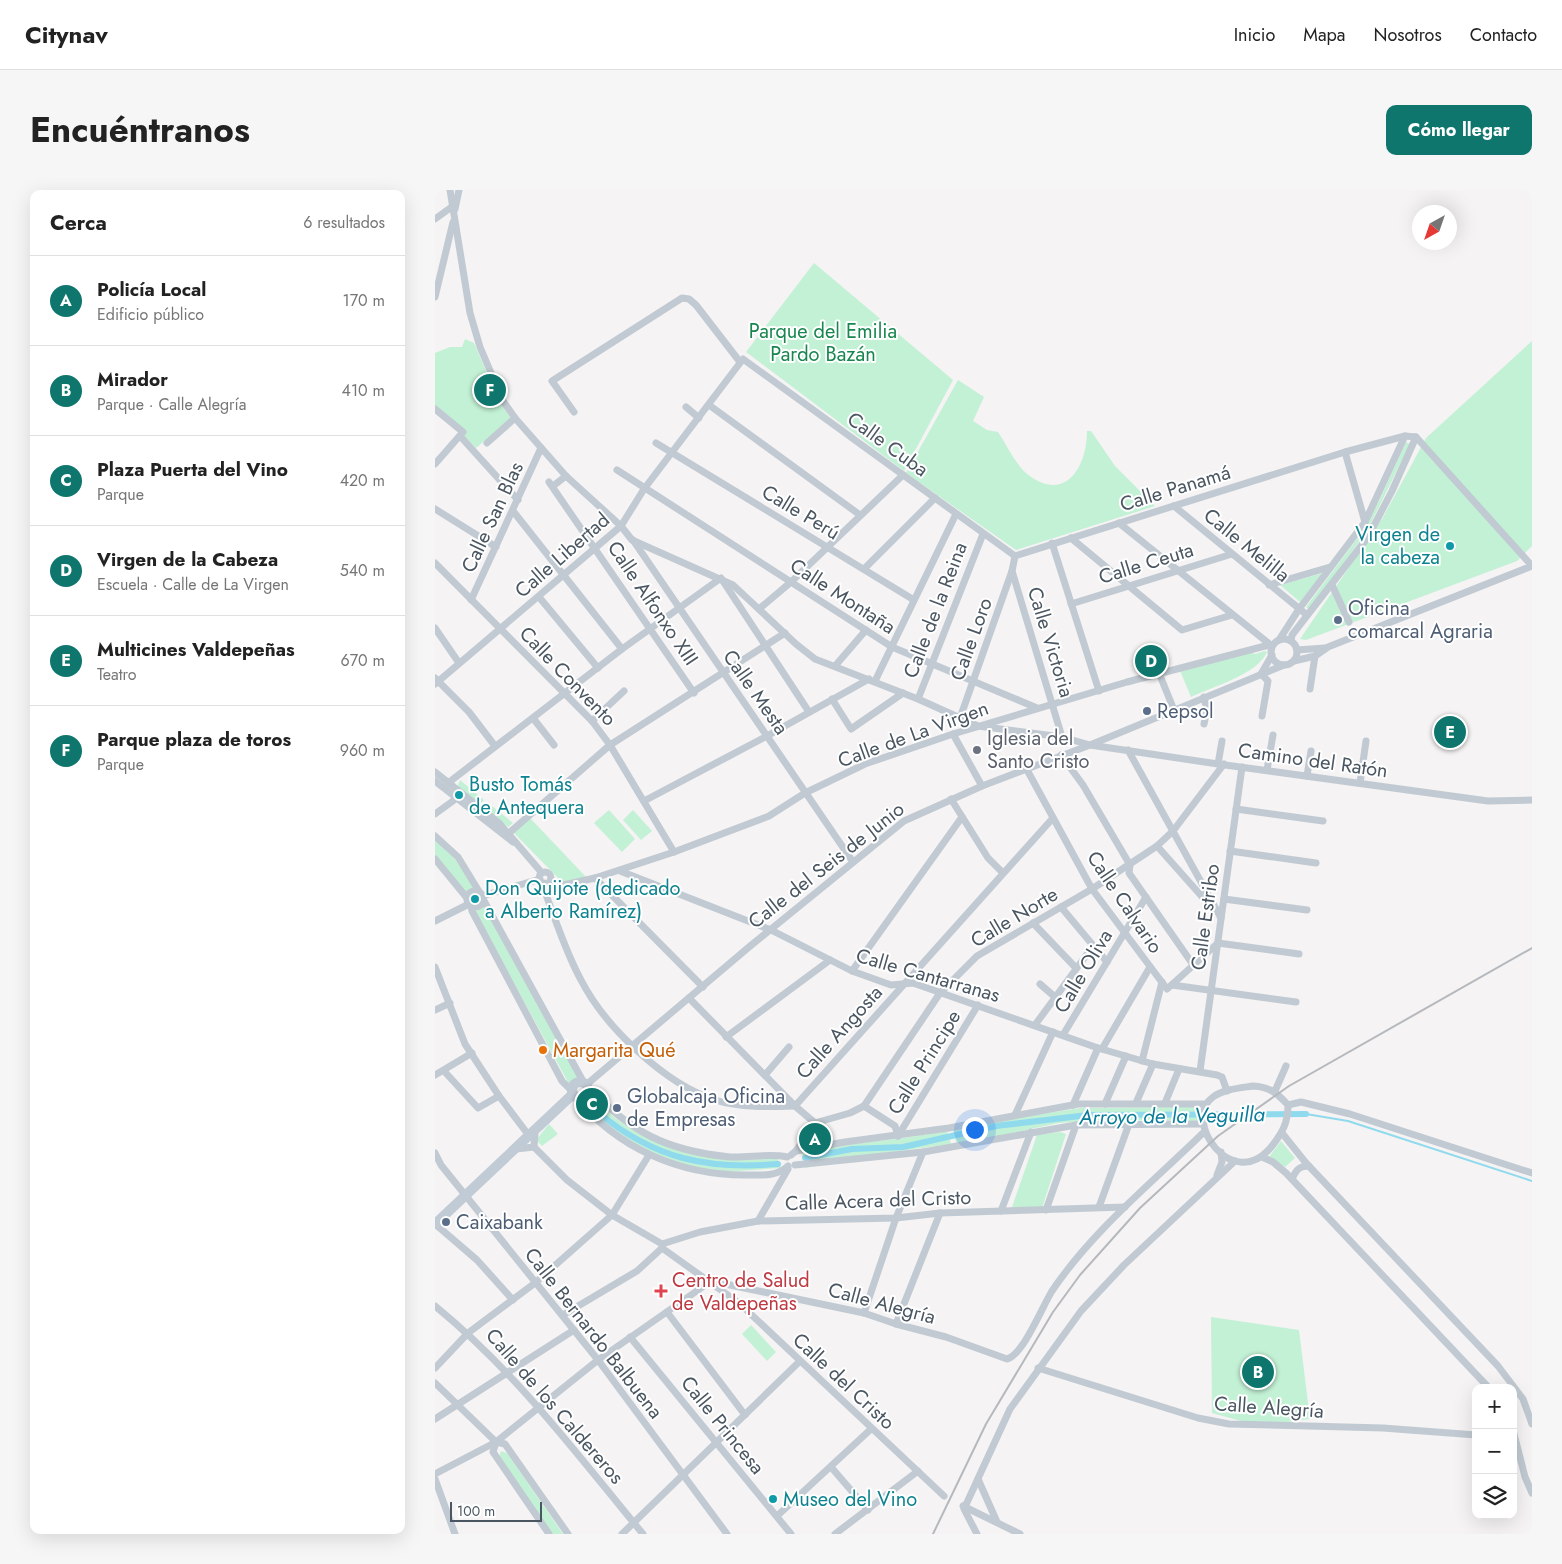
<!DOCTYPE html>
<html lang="es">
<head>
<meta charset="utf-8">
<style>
  :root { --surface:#fff; --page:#f6f6f6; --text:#222; --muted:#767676; --line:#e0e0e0; --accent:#0f766e }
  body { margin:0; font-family:Jost,sans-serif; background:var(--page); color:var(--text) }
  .controls { position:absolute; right:15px; bottom:15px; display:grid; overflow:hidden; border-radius:10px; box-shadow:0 5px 20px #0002 }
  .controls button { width:45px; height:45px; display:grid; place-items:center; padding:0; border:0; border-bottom:1px solid var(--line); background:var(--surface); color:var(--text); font:25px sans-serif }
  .compass { position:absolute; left:977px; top:15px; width:45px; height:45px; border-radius:50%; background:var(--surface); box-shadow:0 5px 20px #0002; rotate:220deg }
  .scale { position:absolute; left:15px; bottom:12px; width:92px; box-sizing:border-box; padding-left:5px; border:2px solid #4a5661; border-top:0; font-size:14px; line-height:18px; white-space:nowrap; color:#4a5661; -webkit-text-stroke:4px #fff; paint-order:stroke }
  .you { position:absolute; left:539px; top:939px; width:18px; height:18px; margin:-12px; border:4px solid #fff; border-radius:50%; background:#1a73e8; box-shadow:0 0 0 8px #1a73e833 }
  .badge { display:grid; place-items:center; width:32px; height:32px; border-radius:50%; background:var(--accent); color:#fff; font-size:16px; font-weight:700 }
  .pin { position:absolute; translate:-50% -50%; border:2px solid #fff; box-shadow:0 1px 5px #0006 }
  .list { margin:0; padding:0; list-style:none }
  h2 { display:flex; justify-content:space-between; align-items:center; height:65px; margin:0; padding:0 20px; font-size:21px }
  h2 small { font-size:16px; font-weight:400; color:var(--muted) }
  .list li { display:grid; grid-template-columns:32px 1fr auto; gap:15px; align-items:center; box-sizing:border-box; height:90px; padding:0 20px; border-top:1px solid var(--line) }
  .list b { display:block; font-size:19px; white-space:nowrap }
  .list p { margin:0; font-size:16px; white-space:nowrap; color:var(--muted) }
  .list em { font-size:16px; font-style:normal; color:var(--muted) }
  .icon { flex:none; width:28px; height:28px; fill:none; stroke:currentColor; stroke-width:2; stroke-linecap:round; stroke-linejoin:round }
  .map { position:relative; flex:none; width:1097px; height:1344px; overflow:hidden; border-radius:10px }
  header { display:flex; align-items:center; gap:30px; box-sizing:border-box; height:70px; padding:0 25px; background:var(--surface); border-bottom:1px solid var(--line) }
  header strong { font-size:24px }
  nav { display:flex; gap:28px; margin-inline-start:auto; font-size:18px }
  .intro { display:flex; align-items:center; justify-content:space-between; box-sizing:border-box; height:120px; padding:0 30px }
  h1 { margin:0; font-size:35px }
  .button { padding:12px 22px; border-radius:10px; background:var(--accent); color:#fff; font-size:18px; font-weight:700 }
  main { display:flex; gap:30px; padding:0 30px }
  aside { flex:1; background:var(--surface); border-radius:10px; box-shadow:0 5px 20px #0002 }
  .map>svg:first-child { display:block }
  .green { fill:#c3f1d5 }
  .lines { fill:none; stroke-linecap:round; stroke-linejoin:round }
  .stream { stroke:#90daee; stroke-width:2 }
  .canal { stroke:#90daee; stroke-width:6 }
  .street { stroke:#c1cad2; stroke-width:7 }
  .secondary { stroke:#c1cbd6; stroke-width:10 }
  .rail { stroke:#b5b8bd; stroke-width:2 }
  .culture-dot { fill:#0f9aa8; stroke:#fff; stroke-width:2 }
  .service-dot { fill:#5c6f8a; stroke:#fff; stroke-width:2 }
  .worship-dot { fill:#6b7280; stroke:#fff; stroke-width:2 }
  .food-dot { fill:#e8710a; stroke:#fff; stroke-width:2 }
  .health-dot { fill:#e0444e; stroke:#fff; stroke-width:2 }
  .labels { text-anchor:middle; stroke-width:4; stroke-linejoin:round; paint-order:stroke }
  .park-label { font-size:20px; fill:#17864f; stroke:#fff }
  .street-label { font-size:20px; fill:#4a5661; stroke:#fff }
  .culture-label { font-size:20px; fill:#0d838f; stroke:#fff; text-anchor:start }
  .service-label { font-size:20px; fill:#4e5e75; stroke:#fff; text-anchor:start }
  .worship-label { font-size:20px; fill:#5b616d; stroke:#fff; text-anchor:start }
  .food-label { font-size:20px; fill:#c56008; stroke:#fff; text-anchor:start }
  .health-label { font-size:20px; fill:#be3a42; stroke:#fff; text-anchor:start }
  .water-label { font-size:21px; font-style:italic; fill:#0c7c9b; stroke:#fff }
</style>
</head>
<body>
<header>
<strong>Citynav</strong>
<nav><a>Inicio</a><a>Mapa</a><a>Nosotros</a><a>Contacto</a></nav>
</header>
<div class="intro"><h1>Encuéntranos</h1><a class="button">Cómo llegar</a></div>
<main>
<aside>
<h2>Cerca<small>6 resultados</small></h2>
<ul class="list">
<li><span class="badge">A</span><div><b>Policía Local</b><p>Edificio público</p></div><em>170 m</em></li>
<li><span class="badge">B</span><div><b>Mirador</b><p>Parque · Calle Alegría</p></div><em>410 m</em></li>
<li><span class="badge">C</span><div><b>Plaza Puerta del Vino</b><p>Parque</p></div><em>420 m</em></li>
<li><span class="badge">D</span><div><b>Virgen de la Cabeza</b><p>Escuela · Calle de La Virgen</p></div><em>540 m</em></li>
<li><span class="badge">E</span><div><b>Multicines Valdepeñas</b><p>Teatro</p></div><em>670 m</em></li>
<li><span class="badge">F</span><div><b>Parque plaza de toros</b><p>Parque</p></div><em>960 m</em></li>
</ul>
</aside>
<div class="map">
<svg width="1097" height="1344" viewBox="0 0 1097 1344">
  <rect width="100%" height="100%" fill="#f5f3f3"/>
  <g class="green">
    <polygon points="379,73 518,190 469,281 311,162"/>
    <polygon points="30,149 39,153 64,211 76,229 41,258 0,219 0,163 15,157 27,157"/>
    <polygon points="1097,151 1097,356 1082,371 871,450 865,449 947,329 991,248"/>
    <path d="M523,190L549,207L538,231L552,240L563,242C571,254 580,273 591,283C630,315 652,277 652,241H656L680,276L720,316L581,360L471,283Z"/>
    <polygon points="971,252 975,254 932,341 874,420 871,417 927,342 944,311"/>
    <polygon points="888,383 865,412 845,395"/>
    <path d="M830,461L832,462C823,484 777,497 756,507L744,478L814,462L820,464Z"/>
    <polygon points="25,590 49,610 45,614 24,599 23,595"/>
    <polygon points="52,612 78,633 73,637 49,617"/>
    <polygon points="174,620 200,649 187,662 159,633"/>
    <polygon points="198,620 217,641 206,650 188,630"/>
    <polygon points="95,628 151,687 128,693 79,643"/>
    <polygon points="0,649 19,668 41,698 35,699 30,704 0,667"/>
    <polygon points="51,715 144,887 134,894 40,722"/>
    <path d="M153,903C205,959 269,975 343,968L345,978L289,982L250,975L216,963L179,941L146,909Z"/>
    <polygon points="764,917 764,931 662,930 624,933 522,955 517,938 645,918"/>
    <polygon points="114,934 123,944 107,956 101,950"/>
    <path d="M512,941L516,954L406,969L371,978L367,962C415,953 464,950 512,941Z"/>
    <polygon points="625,942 631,944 607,1018 584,1019 577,1017 602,945"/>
    <polygon points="846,951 860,968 850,977 834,967"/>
    <polygon points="776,1127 864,1140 875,1229 824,1236 777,1223"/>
    <polygon points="316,1135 341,1162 332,1171 307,1144"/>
    <polygon points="66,1261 72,1263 128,1344 116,1344 64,1267"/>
  </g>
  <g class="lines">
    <g class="stream">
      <polyline points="152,907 164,923"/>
      <polyline points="871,924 913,931 1097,991"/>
    </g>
    <g class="canal">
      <path d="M164,923C219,969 273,980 343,974"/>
      <polyline points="370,968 417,959 468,957 561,936 653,925 871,924"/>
    </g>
    <g class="street">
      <polyline points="15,0 35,123 45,157 68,211 80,228 131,286 186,336 197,350 298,395 361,454 380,469 483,509 543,536 627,547 655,555 783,574 1053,611 1097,610"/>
      <polyline points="20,19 24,0"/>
      <polyline points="0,29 18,16"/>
      <polyline points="0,107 18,32"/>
      <polyline points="274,215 425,325"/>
      <polyline points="251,217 264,228"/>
      <polyline points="0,219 28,242 0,274"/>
      <polyline points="139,222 117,191 247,108 254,109 261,115 305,172"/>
      <polyline points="25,246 83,310"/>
      <polyline points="52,253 80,228"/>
      <polyline points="221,253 479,410"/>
      <polyline points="910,262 930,332"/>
      <polyline points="182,280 457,457 602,518"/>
      <polyline points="114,292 259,503"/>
      <polyline points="118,296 131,286"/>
      <polyline points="739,316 872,425"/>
      <polyline points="0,319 61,357"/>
      <polyline points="78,321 187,459"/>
      <polyline points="684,333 837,456"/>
      <polyline points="636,348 747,440 797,425"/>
      <polyline points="198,350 418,672"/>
      <polyline points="617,353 664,501"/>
      <polyline points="580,366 910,262 970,246"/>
      <polyline points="580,366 577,381 627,547"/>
      <polyline points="0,373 157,531 175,555 239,662"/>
      <polyline points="429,379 500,308"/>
      <polyline points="834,395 895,377"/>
      <polyline points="897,395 914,432"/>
      <polyline points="104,407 163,478"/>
      <polyline points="36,410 106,258"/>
      <polyline points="636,414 797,364"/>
      <polyline points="324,419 356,392 468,285"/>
      <polyline points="0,438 24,473"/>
      <circle cx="849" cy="462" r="13"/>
      <polyline points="844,450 864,419 930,332 970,246 981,247 1097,376"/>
      <polyline points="856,451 857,445 933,347 957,301 981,247"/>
      <polyline points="862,460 890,458"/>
      <polyline points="859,471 880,466 893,457 1097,376"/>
      <polyline points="400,476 431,440"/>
      <polyline points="724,483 739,520"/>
      <polyline points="826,484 833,491 827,526"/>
      <polyline points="826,484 837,465"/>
      <polyline points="0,488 34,522 60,556"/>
      <polyline points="440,491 521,324"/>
      <polyline points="0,494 186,336 209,299 308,169 580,366"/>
      <polyline points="875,499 880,466"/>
      <polyline points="769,507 772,520 769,534"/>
      <polyline points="397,509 416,539 468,503"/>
      <polyline points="483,509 548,344"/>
      <polyline points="98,528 119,555"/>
      <polyline points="525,528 577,381"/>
      <polyline points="157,531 189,501"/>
      <polyline points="518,544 547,596"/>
      <polyline points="693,560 786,728"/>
      <polyline points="626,565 648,595 695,675 694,683 759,776"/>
      <polyline points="783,574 787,551"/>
      <polyline points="591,578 657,699 732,799 783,753 864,764"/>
      <polyline points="832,580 838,545"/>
      <polyline points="0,582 64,633 107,683"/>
      <polyline points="872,586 876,561"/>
      <polyline points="0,591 78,652"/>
      <polyline points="13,593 187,459 286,388 374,522"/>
      <polyline points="925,593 931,551"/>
      <polyline points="516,609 553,668 568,683"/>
      <polyline points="209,611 332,546 434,489"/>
      <polyline points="801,619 888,631"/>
      <polyline points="0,624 22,608"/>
      <polyline points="74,643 175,555 350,443"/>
      <polyline points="0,646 23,667 45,703"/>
      <polyline points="722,656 778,719"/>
      <polyline points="795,661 881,673"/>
      <polyline points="0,669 32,708"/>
      <polyline points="185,681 336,740 417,781 456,795 478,793 663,858 718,874 782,885 787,887 792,901"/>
      <circle cx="110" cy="688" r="6"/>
      <polyline points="160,688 268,797"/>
      <polyline points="115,691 124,696 160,688 239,662 334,626 370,603 430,574 518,544 692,492 834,455"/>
      <path d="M109,693L110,702C121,731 131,763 146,790C170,837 230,894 280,910C305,918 334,917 360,916L618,628"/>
      <circle cx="40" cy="709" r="8"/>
      <polyline points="47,706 105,689"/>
      <polyline points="48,709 149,893"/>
      <polyline points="789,709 872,720"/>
      <polyline points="36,716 37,721 127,891 137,901"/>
      <polyline points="626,717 672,772"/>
      <polyline points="0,731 34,714"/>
      <polyline points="598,733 641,778"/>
      <polyline points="0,777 30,854 64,906 95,947"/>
      <polyline points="417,781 527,627"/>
      <polyline points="605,794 620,807"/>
      <polyline points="737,795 861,812"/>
      <polyline points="254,808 360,916 380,933"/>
      <polyline points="0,820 15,813"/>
      <polyline points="600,835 658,756"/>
      <polyline points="628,845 711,707"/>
      <polyline points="291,847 395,770"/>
      <polyline points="667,859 715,777"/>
      <polyline points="707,871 727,792"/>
      <polyline points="9,881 43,918 64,906"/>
      <polyline points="765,881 807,577"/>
      <polyline points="0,885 37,863"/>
      <polyline points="330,885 354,857"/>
      <polyline points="151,895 314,757 469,631 547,596 655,555 849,475"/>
      <path d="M152,896C195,942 232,961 295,967C314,968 333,963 352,967"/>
      <path d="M818,896C835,897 842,903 853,915C853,932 848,942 837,956C798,1005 746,930 778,907C789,899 805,898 818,896Z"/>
      <polyline points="840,901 851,876"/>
      <path d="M141,907C182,958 244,985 310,985C325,985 342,987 353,976"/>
      <polyline points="701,913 718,874"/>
      <polyline points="730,913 744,879"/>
      <polyline points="670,914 691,866"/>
      <polyline points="638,915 663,858"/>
      <polyline points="853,915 866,912 915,924 1097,983"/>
      <polyline points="429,916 460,936 463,946"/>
      <polyline points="580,925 618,842"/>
      <polyline points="100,942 99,957 132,990 177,1025 227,1054 227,1058 304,1113 509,1306"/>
      <polyline points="847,943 871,973 1063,1176 1088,1209 1097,1234"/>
      <polyline points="463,946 543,815"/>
      <polyline points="81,959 99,957"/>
      <polyline points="361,961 380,933 415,923 429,916 505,803 542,766 657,699 722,656 738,641 789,574"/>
      <polyline points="0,963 6,975 163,1170 292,1344"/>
      <polyline points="356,965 361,961 410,952 514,938 643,914 770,914"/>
      <polyline points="827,967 838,972 851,983 1054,1198"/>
      <polyline points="360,975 488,962 641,935 768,934"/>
      <polyline points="782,985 787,972 786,962"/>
      <path d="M857,989C861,980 864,976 874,976"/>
      <polyline points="664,1017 694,934"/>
      <polyline points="611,1020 641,935"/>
      <polyline points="566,1021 596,942"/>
      <polyline points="323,1031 353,979"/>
      <polyline points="0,1034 42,1070 78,1110"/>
      <polyline points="227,1054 265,1042 323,1031 461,1028 505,1023 690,1017"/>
      <path d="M0,1116C82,1183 141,1263 208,1344"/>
      <polyline points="232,1122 310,1225"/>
      <polyline points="429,1123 461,1028 488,962"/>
      <polyline points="128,1125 202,1081 227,1058"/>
      <polyline points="461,1134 505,1023"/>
      <polyline points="195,1147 356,1344"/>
      <polyline points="0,1178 33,1143 100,1093 177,1025 214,965"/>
      <polyline points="603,1178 763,1228 794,1234 948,1238 1041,1245"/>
      <polyline points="0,1193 61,1252"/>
      <polyline points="0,1229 139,1140"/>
      <polyline points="1078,1240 1090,1287 1097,1303"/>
      <polyline points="61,1252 70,1254 133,1344"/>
      <polyline points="61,1252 58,1262 114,1344"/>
      <polyline points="396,1277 433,1320"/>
      <path d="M0,1284L61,1252L163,1170L276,1091L429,1123L461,1134L511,1147L572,1169C588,1165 607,1117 617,1101C658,1040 717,993 769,942"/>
      <polyline points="0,1289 20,1344"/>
      <polyline points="543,1289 562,1332"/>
      <polyline points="528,1316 585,1344"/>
      <polyline points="342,1326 436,1239"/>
      <polyline points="187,1344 364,1172"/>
      <polyline points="400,1344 483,1281"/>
      <polyline points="542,1344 529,1319 575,1219 646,1121 689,1075 800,971"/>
    </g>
    <g class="secondary">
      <circle cx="145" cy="900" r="8"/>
      <polyline points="0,1034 138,904"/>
    </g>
    <polyline class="rail" points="498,1344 551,1234 618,1122 645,1085 705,1018 783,946 854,896 1097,758"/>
  </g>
  <g class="culture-dot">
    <circle cx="1015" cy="356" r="5"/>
    <circle cx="24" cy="605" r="5"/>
    <circle cx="40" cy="709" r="5"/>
    <circle cx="338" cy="1309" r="5"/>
  </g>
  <g class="service-dot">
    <circle cx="903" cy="430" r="5"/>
    <circle cx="712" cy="521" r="5"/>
    <circle cx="182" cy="918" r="5"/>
    <circle cx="11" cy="1032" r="5"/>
  </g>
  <circle class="worship-dot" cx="542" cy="560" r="5"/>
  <circle class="food-dot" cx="108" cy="860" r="5"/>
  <path class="health-dot" d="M223.5 1093.5h5v5h5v5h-5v5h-5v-5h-5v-5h5z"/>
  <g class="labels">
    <g class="park-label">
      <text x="388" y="148">Parque del Emilia<tspan x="388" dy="23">Pardo Bazán</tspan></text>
    </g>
    <g class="street-label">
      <text transform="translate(453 254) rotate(36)" y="7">Calle Cuba</text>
      <text transform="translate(740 298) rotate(-17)" y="7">Calle Panamá</text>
      <text transform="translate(366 322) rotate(31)" y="7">Calle Perú</text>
      <text transform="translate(57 327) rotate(-65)" y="7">Calle San Blas</text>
      <text transform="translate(812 355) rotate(39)" y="7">Calle Melilla</text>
      <text transform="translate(127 365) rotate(-41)" y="7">Calle Libertad</text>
      <text transform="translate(711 373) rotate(-17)" y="7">Calle Ceuta</text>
      <text transform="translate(408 406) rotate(33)" y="7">Calle Montaña</text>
      <text transform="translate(218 413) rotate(56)" y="7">Calle Alfonxo XIII</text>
      <text transform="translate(500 420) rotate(-69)" y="7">Calle de la Reina</text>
      <text transform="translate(536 449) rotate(-70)" y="7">Calle Loro</text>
      <text transform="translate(616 452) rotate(73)" y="7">Calle Victoria</text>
      <text transform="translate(133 486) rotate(46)" y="7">Calle Convento</text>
      <text transform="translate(321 502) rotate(55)" y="7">Calle Mesta</text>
      <text transform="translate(478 544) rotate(-20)" y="7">Calle de La Virgen</text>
      <text transform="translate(878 570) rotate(8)" y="7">Camino del Ratón</text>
      <text transform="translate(391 675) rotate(-38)" y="7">Calle del Seis de Junio</text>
      <text transform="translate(690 712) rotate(56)" y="7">Calle Calvario</text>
      <text transform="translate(579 727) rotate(-31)" y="7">Calle Norte</text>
      <text transform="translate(770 727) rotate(-82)" y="7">Calle Estribo</text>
      <text transform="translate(648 781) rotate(-59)" y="7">Calle Oliva</text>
      <text transform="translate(493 785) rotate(16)" y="7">Calle Cantarranas</text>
      <text transform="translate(404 842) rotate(-48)" y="7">Calle Angosta</text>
      <text transform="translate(489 872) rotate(-58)" y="7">Calle Principe</text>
      <text transform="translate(443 1010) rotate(-2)" y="7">Calle Acera del Cristo</text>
      <text transform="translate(447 1113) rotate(15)" y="7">Calle Alegría</text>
      <text transform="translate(159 1143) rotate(52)" y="7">Calle Bernardo Balbuena</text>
      <text transform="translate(409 1191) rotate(43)" y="7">Calle del Cristo</text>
      <text transform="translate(120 1216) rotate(49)" y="7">Calle de los Caldereros</text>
      <text transform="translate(834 1217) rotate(4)" y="7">Calle Alegría</text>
      <text transform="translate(288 1235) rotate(51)" y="7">Calle Princesa</text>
    </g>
    <g class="culture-label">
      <text x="1005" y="351" text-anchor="end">Virgen de<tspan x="1005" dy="23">la cabeza</tspan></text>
      <text x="34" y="601">Busto Tomás<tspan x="34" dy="23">de Antequera</tspan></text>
      <text x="50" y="705">Don Quijote (dedicado<tspan x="50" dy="23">a Alberto Ramírez)</tspan></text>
      <text x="348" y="1316">Museo del Vino</text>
    </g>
    <g class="service-label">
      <text x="913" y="425">Oficina<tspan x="913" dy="23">comarcal Agraria</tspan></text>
      <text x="722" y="528">Repsol</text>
      <text x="192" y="913">Globalcaja Oficina<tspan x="192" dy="23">de Empresas</tspan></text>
      <text x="21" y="1039">Caixabank</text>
    </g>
    <g class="worship-label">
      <text x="552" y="555">Iglesia del<tspan x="552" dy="23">Santo Cristo</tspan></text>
    </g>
    <g class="food-label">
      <text x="118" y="867">Margarita Qué</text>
    </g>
    <g class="health-label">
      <text x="237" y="1097">Centro de Salud<tspan x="237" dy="23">de Valdepeñas</tspan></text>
    </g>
    <g class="water-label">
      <text transform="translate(737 926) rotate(-1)" y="7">Arroyo de la Veguilla</text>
    </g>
  </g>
</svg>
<div class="controls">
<button>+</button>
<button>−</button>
<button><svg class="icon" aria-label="layers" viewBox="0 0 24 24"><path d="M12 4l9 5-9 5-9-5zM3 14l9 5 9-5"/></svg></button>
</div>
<svg class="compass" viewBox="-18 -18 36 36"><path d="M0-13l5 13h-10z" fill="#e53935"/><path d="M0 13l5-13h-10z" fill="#767676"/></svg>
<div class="scale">100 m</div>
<div class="you"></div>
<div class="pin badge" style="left:380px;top:949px">A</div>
<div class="pin badge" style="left:823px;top:1182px">B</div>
<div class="pin badge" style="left:157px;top:914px">C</div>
<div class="pin badge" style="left:716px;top:471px">D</div>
<div class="pin badge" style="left:1015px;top:542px">E</div>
<div class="pin badge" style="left:55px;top:200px">F</div>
</div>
</main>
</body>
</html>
